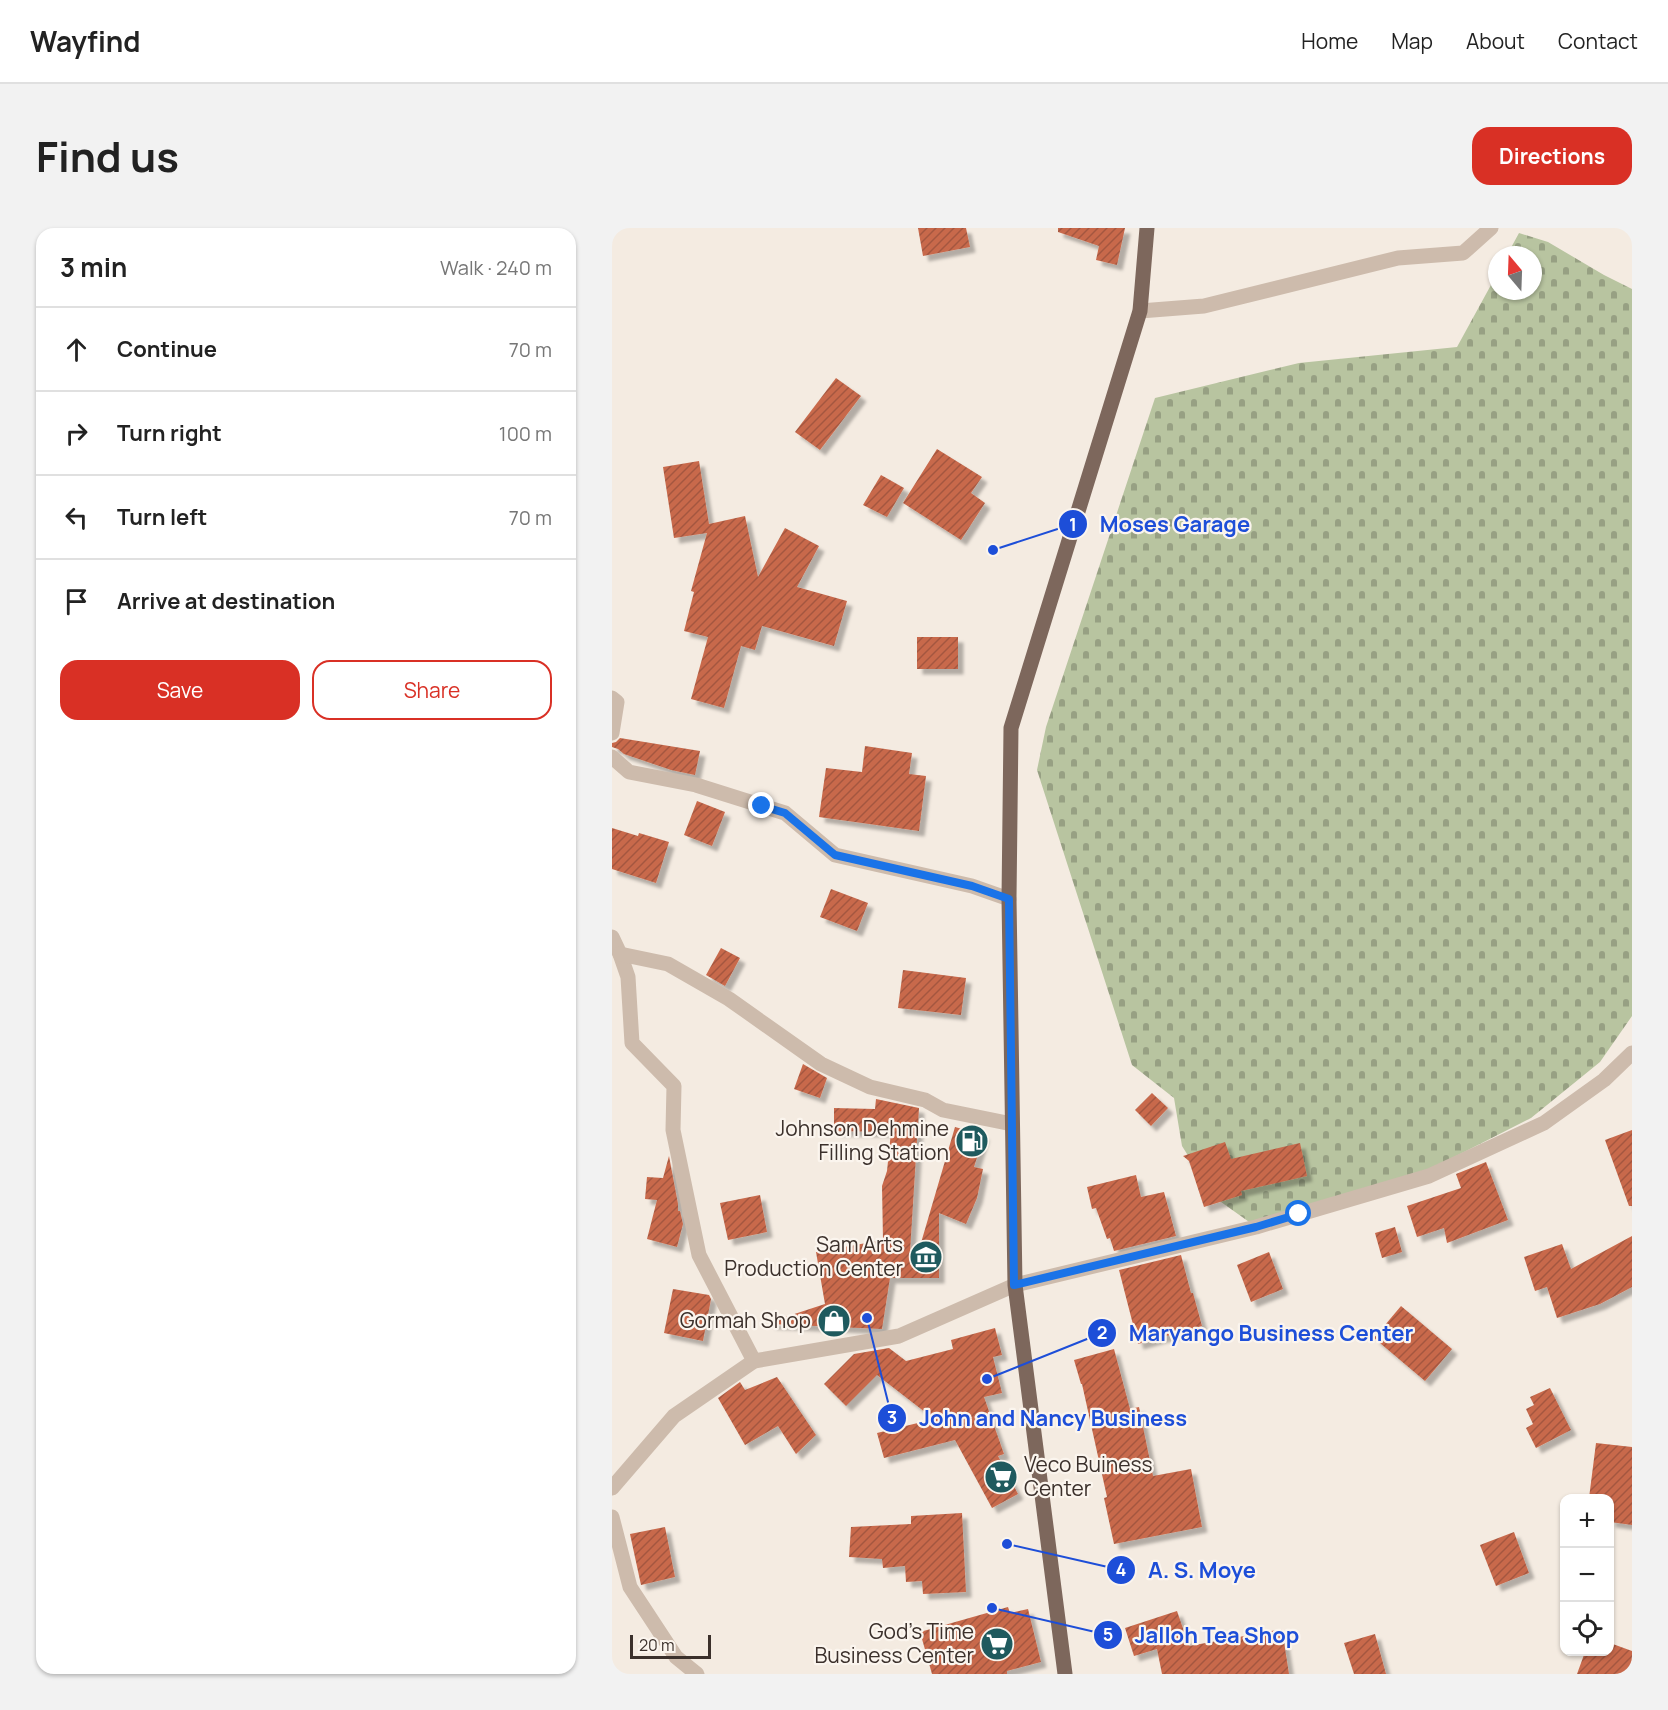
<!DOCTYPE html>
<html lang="en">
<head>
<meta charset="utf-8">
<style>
  :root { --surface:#fff; --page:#f2f2f2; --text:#222; --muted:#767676; --line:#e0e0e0; --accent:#d93025 }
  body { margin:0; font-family:Manrope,sans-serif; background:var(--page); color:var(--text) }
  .controls { position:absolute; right:18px; bottom:18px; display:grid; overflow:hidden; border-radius:12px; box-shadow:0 2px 4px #0004 }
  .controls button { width:54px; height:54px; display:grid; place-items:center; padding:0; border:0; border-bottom:2px solid var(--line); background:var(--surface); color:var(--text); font:30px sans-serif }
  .compass { position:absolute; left:876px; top:18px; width:54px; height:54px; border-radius:50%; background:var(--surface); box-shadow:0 2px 4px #0004; rotate:341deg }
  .scale { position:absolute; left:18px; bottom:15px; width:81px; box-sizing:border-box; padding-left:6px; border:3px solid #3b302b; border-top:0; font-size:16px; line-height:21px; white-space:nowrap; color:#3b302b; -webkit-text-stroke:4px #fbf5ee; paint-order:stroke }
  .stop { position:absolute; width:18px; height:18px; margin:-14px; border:4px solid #1a73e8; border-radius:50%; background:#fff }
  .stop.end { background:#1a73e8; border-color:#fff; box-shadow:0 2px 6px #0008 }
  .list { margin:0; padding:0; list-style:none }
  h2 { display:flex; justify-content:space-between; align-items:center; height:78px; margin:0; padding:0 24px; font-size:26px }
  h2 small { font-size:20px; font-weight:400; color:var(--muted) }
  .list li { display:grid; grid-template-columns:39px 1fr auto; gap:18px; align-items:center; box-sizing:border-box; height:84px; padding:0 24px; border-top:2px solid var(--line) }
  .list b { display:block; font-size:22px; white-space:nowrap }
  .list em { font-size:20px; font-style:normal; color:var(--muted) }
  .actions { display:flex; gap:12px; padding:18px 24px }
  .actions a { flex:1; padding:14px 0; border:2px solid var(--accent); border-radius:18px; text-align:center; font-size:21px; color:var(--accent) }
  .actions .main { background:var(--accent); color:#fff }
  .icon { flex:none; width:33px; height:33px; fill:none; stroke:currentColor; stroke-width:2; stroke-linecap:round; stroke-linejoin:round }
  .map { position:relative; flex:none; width:1020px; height:1446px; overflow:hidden; border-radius:18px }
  header { display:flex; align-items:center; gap:36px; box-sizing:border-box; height:84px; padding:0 30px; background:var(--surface); border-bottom:2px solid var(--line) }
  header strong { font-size:28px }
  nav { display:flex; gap:33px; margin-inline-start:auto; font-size:21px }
  .intro { display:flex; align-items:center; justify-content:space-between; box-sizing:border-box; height:144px; padding:0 36px }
  h1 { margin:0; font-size:42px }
  .button { padding:15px 27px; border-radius:18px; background:var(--accent); color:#fff; font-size:21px; font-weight:700 }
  main { display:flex; gap:36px; padding:0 36px }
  aside { flex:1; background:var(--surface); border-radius:18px; box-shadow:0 2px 4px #0004 }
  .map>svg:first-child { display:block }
  .cemetery { fill:url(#cemetery-stones) }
  .building { fill:url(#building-hatch); filter:url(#shadow) }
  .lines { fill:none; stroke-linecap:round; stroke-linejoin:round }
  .street { stroke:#cdbbac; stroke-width:15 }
  .primary { stroke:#7d675c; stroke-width:15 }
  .route { stroke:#1a73e8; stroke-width:8 }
  .labels { text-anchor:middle; stroke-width:4.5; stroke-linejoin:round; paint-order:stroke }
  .poi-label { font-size:21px; fill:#3b302b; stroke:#fbf5ee; text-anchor:end }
  .leader { fill:none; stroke:#1d4ed8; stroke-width:2 }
  .callout-dot { fill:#1d4ed8; stroke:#fbf5ee; stroke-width:2 }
  .mark-label { font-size:18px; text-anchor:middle; font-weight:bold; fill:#fff }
  .callout-label { font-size:22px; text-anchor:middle; font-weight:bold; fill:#1d4ed8; stroke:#fbf5ee; stroke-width:4.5; stroke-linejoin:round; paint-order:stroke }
</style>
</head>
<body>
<header>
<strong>Wayfind</strong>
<nav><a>Home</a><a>Map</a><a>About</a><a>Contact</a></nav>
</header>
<div class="intro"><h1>Find us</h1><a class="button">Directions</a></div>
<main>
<aside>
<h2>3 min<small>Walk · 240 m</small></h2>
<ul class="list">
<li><svg class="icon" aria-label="ahead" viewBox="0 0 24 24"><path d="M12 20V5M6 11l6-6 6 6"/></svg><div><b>Continue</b></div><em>70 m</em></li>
<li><svg class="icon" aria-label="right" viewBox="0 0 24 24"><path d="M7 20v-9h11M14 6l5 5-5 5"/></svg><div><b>Turn right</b></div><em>100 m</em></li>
<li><svg class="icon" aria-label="left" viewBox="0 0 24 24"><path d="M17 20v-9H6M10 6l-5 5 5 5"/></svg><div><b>Turn left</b></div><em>70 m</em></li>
<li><svg class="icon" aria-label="arrive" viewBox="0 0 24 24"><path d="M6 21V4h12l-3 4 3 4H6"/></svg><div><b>Arrive at destination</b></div></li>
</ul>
<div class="actions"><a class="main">Save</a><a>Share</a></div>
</aside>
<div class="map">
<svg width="1020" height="1446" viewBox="0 0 1020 1446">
  <defs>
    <pattern id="cemetery-stones" width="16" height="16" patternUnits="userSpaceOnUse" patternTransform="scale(1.5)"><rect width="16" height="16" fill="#b8c4a0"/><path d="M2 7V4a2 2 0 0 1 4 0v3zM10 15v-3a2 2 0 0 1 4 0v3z" fill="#97a083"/></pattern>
    <pattern id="building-hatch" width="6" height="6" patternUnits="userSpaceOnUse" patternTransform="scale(1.5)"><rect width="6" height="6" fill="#c8694b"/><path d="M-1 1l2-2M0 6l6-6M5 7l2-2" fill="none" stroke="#a4573f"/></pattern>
    <filter id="shadow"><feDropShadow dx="5.5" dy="5.5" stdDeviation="1.5" flood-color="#0004"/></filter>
  </defs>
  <rect width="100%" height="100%" fill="#f4ebe1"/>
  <polygon class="cemetery" points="907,5 936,14 992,47 1020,61 1020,788 988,834 919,890 809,946 640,996 602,969 570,918 562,870 520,837 425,542 434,499 543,170 687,135 845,119 885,46 885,63 921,63 921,27 895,27"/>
  <g class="building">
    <polygon points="306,0 354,0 358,19 311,28"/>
    <polygon points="446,0 513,0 505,37 484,32 487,18 446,4"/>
    <polygon points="224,150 249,168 208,222 183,204"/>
    <polygon points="325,221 370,249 359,265 373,275 349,312 291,275"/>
    <polygon points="87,233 97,296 133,288 146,349 173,300 207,318 185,359 235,373 222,418 150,398 143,422 129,418 112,480 79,471 96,409 72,403 82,364 79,363 95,305 62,310 51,239"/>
    <polygon points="269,247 292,260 275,289 251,277"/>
    <rect x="305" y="409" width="41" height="32"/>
    <polygon points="8,510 88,523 83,547 59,542 12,526 6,521 0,519 0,515 4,514"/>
    <polygon points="253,518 300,525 297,546 314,548 307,603 207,589 214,540 250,544"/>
    <polygon points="85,573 113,584 100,618 72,607"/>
    <polygon points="0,600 26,608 27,605 57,614 44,655 0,641"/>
    <polygon points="219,661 256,675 245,703 208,689"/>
    <polygon points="109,720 128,730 113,758 94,747"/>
    <polygon points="291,742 354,750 349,787 286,780"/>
    <polygon points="191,836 215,850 208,870 182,861"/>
    <polygon points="540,865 556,880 539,898 523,882"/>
    <polygon points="264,871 307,880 298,1024 306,1025 343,899 372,907 362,939 371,941 365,970 354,996 327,985 327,1050 278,1050 270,1101 158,1096 158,1094 213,1076 204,1024 271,1012 270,958 275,943 279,904 222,903 222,880 263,881"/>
    <polygon points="1020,902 1020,978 1017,978 993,912"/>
    <polygon points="613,914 619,931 688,915 695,948 629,963 630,967 592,979 577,933 571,928"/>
    <polygon points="57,928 66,976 66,983 68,983 71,996 65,1019 35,1011 45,972 33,971 35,949 51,950"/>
    <polygon points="874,934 896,992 835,1015 832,1000 805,1009 795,978 849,960 844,946"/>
    <polygon points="524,947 529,969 552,964 564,1008 502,1023 498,1010 495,1011 484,980 480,981 475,959"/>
    <polygon points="148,967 155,1004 116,1012 108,975"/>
    <polygon points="783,999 790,1024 770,1030 763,1005"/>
    <polygon points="1020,1008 1020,1059 988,1076 945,1090 935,1059 923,1063 912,1029 950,1016 959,1041"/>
    <polygon points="657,1024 671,1061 639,1074 625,1037"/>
    <polygon points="569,1027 579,1065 581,1065 590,1098 526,1116 507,1042"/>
    <polygon points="61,1061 97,1067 99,1071 91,1113 52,1105"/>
    <polygon points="789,1078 840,1121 813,1153 762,1110"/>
    <polygon points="383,1100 390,1127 381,1129 390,1165 372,1169 392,1226 386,1228 406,1266 380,1280 343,1212 272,1230 265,1205 322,1191 265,1147 234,1178 212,1156 242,1126 277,1120 294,1133 341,1121 339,1112"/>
    <polygon points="502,1121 518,1181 527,1179 541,1248 579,1241 590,1299 502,1316 492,1270 495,1269 470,1156 469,1156 462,1132"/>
    <polygon points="165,1149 204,1207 184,1226 166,1198 133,1217 106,1170 128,1154 133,1162"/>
    <polygon points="938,1160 959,1202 924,1220 914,1200 921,1196 914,1181 922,1177 918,1169"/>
    <polygon points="984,1215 1020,1219 1020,1297 998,1294 998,1270 977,1270"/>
    <polygon points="350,1285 354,1364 311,1366 310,1353 294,1354 293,1338 271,1340 270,1331 237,1329 239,1299 299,1296 299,1288"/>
    <polygon points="53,1299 63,1349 29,1357 18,1306"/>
    <polygon points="902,1304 917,1345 884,1358 868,1317"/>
    <polygon points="396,1379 398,1385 416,1381 429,1434 395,1443 395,1446 320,1446 308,1404"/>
    <polygon points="565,1383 577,1418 670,1401 677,1446 550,1446 545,1421 522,1428 513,1400"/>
    <polygon points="763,1406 774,1446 742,1446 732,1415"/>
    <polygon points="998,1415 1020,1423 1020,1446 965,1446 973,1424 998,1424"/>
  </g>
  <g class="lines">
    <g class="street">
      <polyline points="528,83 592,78 786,30 851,25 879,0"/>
      <polyline points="0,470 5,474 0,505"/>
      <polyline points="0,529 17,544 84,557 173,585 223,627 360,658 397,671"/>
      <polyline points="0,709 8,726 16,749 20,815 62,858 61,902 87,1027 142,1133"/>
      <polyline points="8,726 56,736 117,771 209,836 258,859 313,872 331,882 400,896"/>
      <polyline points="0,1260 62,1188 142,1133 287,1108 403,1057 644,999 817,948 932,895 992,852 1020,825"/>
      <polyline points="0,1289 18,1359 64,1429 85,1446"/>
    </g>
    <polyline class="primary" points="453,1446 403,1057 397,671 399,500 528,83 535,0"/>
  </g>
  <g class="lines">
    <polyline class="route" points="150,578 173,585 223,627 360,658 397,671 402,1057 644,999 687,986"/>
  </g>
  <defs>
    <g id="fuel-disc" transform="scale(1.725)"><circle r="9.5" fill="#1f5a5e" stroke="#fbf5ee"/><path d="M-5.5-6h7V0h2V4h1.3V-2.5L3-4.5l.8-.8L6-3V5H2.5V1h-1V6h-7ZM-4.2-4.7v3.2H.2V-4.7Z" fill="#fff"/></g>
    <g id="museum-disc" transform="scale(1.725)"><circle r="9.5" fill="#1f5a5e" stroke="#fbf5ee"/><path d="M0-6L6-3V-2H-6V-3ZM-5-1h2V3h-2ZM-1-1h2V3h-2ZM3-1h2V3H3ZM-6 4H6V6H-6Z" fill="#fff"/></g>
    <g id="shop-disc" transform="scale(1.725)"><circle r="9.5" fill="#1f5a5e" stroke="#fbf5ee"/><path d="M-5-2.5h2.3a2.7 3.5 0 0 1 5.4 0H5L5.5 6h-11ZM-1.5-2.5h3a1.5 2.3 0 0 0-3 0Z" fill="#fff"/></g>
    <g id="supermarket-disc" transform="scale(1.725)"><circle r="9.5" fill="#1f5a5e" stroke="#fbf5ee"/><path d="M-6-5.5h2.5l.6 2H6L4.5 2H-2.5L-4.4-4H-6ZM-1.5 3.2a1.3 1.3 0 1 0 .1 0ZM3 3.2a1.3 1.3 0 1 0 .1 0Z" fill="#fff"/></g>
  </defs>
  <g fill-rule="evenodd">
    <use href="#fuel-disc" x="360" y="913"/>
    <use href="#museum-disc" x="314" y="1029"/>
    <use href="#shop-disc" x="222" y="1093"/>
    <use href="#supermarket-disc" x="389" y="1249"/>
    <use href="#supermarket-disc" x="385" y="1416"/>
  </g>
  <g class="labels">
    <g class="poi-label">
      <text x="337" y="908">Johnson Dehmine<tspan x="337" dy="24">Filling Station</tspan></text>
      <text x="291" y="1024">Sam Arts<tspan x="291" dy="24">Production Center</tspan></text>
      <text x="199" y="1100">Gormah Shop</text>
      <text x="412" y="1244" text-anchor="start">Veco Buiness<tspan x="412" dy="24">Center</tspan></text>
      <text x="362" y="1411">God's Time<tspan x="362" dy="24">Business Center</tspan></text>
    </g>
  </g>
  <path class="leader" d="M381 322L461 296M375 1151L490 1105M255 1090L280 1190M395 1316L509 1342M380 1380L496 1407"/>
  <g class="callout-dot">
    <circle cx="381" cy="322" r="6"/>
    <circle cx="375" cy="1151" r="6"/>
    <circle cx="255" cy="1090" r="6"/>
    <circle cx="395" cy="1316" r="6"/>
    <circle cx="380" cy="1380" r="6"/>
    <circle cx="461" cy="296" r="15"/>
    <circle cx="490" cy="1105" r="15"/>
    <circle cx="280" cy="1190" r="15"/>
    <circle cx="509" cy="1342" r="15"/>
    <circle cx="496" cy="1407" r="15"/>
  </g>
  <g class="mark-label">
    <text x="461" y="303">1</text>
    <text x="490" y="1111">2</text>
    <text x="280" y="1196">3</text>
    <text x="509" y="1348">4</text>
    <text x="496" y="1413">5</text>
  </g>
  <g class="callout-label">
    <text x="563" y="304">Moses Garage</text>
    <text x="659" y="1113">Maryango Business Center</text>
    <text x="441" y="1198">John and Nancy Business</text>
    <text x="590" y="1350">A. S. Moye</text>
    <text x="605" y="1415">Jalloh Tea Shop</text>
  </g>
</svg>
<div class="controls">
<button>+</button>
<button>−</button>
<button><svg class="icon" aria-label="locate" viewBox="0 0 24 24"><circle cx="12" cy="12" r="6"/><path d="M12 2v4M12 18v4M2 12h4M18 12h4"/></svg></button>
</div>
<svg class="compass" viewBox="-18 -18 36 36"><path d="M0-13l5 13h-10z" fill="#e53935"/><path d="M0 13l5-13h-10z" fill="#767676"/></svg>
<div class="scale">20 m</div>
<div class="stop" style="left:687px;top:986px"></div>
<div class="stop end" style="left:150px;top:578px"></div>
</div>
</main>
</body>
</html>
